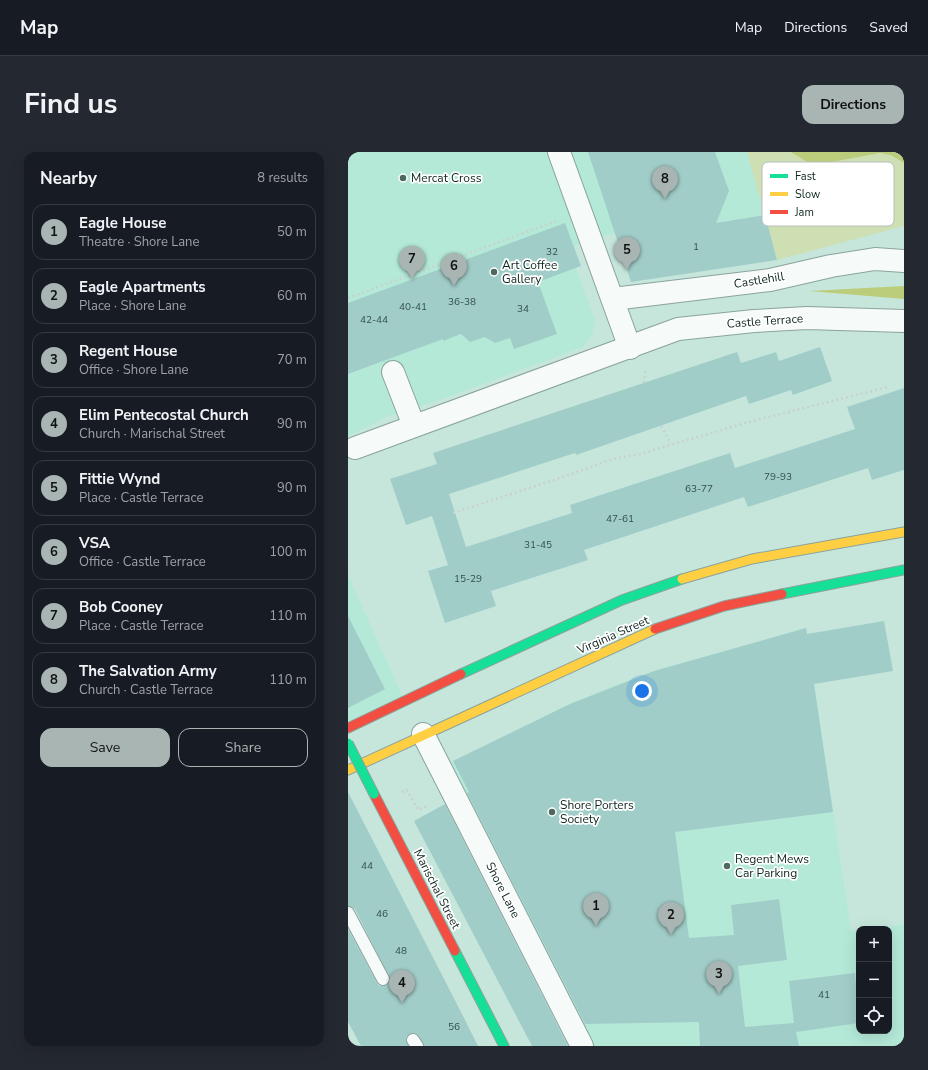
<!DOCTYPE html>
<html lang="en">
<head>
<meta charset="utf-8">
<style>
  :root { --surface:#171b24; --page:#242831; --text:#f1f3f6; --muted:#9ea1a6; --line:#363941; --accent:#a8b5b3 }
  body { margin:0; font-family:"Nunito Sans",sans-serif; background:var(--page); color:var(--text) }
  .controls { position:absolute; right:12px; bottom:12px; display:grid; overflow:hidden; border-radius:8px; box-shadow:0 4px 16px #0002 }
  .controls button { width:36px; height:36px; display:grid; place-items:center; padding:0; border:0; border-bottom:1px solid var(--line); background:var(--surface); color:var(--text); font:20px sans-serif }
  .you { position:absolute; left:294px; top:539px; width:14px; height:14px; margin:-10px; border:3px solid #fff; border-radius:50%; background:#1a73e8; box-shadow:0 0 0 6px #1a73e833 }
  .badge { display:grid; place-items:center; width:26px; height:26px; border-radius:50%; background:var(--accent); color:#111; font-size:13px; font-weight:700 }
  .pin { position:absolute; translate:-50% -33px; filter:drop-shadow(0 1px 2px #0008) }
  .pin::after { content:''; position:absolute; top:21px; width:14px; height:12px; background:inherit; clip-path:polygon(0 0,100% 0,50% 100%) }
  .list { margin:0; padding:0; list-style:none }
  h2 { display:flex; justify-content:space-between; align-items:center; height:52px; margin:0; padding:0 16px; font-size:17px }
  h2 small { font-size:13px; font-weight:400; color:var(--muted) }
  .list li { display:grid; grid-template-columns:26px 1fr auto; gap:12px; align-items:center; box-sizing:border-box; height:56px; margin:0 8px 8px; padding:0 8px; border:1px solid var(--line); border-radius:12px }
  .list b { display:block; font-size:15px; white-space:nowrap }
  .list p { margin:0; font-size:13px; white-space:nowrap; color:var(--muted) }
  .list em { font-size:13px; font-style:normal; color:var(--muted) }
  .actions { display:flex; gap:8px; padding:12px 16px }
  .actions a { flex:1; padding:9px 0; border:1px solid var(--accent); border-radius:12px; text-align:center; font-size:14px; color:var(--accent) }
  .actions .main { background:var(--accent); color:#111 }
  .icon { flex:none; width:22px; height:22px; fill:none; stroke:currentColor; stroke-width:2; stroke-linecap:round; stroke-linejoin:round }
  .map { position:relative; flex:none; width:556px; height:894px; overflow:hidden; border-radius:12px }
  header { display:flex; align-items:center; gap:24px; box-sizing:border-box; height:56px; padding:0 20px; background:var(--surface); border-bottom:1px solid var(--line) }
  header strong { font-size:19px }
  nav { display:flex; gap:22px; margin-inline-start:auto; font-size:14px }
  .intro { display:flex; align-items:center; justify-content:space-between; box-sizing:border-box; height:96px; padding:0 24px }
  h1 { margin:0; font-size:28px }
  .button { padding:10px 18px; border-radius:12px; background:var(--accent); color:#111; font-size:14px; font-weight:700 }
  main { display:flex; gap:24px; padding:0 24px }
  aside { flex:1; background:var(--surface); border-radius:12px; box-shadow:0 4px 16px #0002 }
  .map>svg:first-child { display:block }
  .built { fill:#b4e9d8 }
  .green { fill:#cddfb3 }
  .forest { fill:#bbcd7a }
  .building { fill:#a1cdc8 }
  .lines { fill:none; stroke-linecap:round; stroke-linejoin:round }
  .lane-casing { stroke:#8aa39c; stroke-width:14 }
  .street-casing { stroke:#8aa39c; stroke-width:24 }
  .fast-casing { stroke:#8aa39c; stroke-width:11 }
  .slow-casing { stroke:#8aa39c; stroke-width:11 }
  .jam-casing { stroke:#8aa39c; stroke-width:11 }
  .path { stroke:#c8d1ce; stroke-width:2.5; stroke-dasharray:2 3; stroke-linecap:butt }
  .lane { stroke:#f6fbfa; stroke-width:12 }
  .street { stroke:#f6fbfa; stroke-width:22 }
  .fast { stroke:#16e098; stroke-width:9 }
  .slow { stroke:#ffcf43; stroke-width:9 }
  .jam { stroke:#f24e42; stroke-width:9 }
  .fast-bridge-casing { stroke:#8aa39c; stroke-width:11; stroke-linecap:butt }
  .fast-bridge { stroke:#16e098; stroke-width:9 }
  .poi-dot { fill:#4e6962; stroke:#fff; stroke-width:1.5 }
  .labels { text-anchor:middle; stroke-width:3.5; stroke-linejoin:round; paint-order:stroke }
  .number-label { font-size:10px; fill:#33504a }
  .poi-label { font-size:12px; fill:#0e2620; stroke:#fff; text-anchor:start }
  .street-label { font-size:12px; fill:#0e2620; stroke:#fff }
  .key { fill:#fff; stroke:#b7bebc; stroke-width:1 }
  .key-label { font-size:11px; fill:#0e2620 }
</style>
</head>
<body>
<header>
<strong>Map</strong>
<nav><a>Map</a><a>Directions</a><a>Saved</a></nav>
</header>
<div class="intro"><h1>Find us</h1><a class="button">Directions</a></div>
<main>
<aside>
<h2>Nearby<small>8 results</small></h2>
<ul class="list">
<li><span class="badge">1</span><div><b>Eagle House</b><p>Theatre · Shore Lane</p></div><em>50 m</em></li>
<li><span class="badge">2</span><div><b>Eagle Apartments</b><p>Place · Shore Lane</p></div><em>60 m</em></li>
<li><span class="badge">3</span><div><b>Regent House</b><p>Office · Shore Lane</p></div><em>70 m</em></li>
<li><span class="badge">4</span><div><b>Elim Pentecostal Church</b><p>Church · Marischal Street</p></div><em>90 m</em></li>
<li><span class="badge">5</span><div><b>Fittie Wynd</b><p>Place · Castle Terrace</p></div><em>90 m</em></li>
<li><span class="badge">6</span><div><b>VSA</b><p>Office · Castle Terrace</p></div><em>100 m</em></li>
<li><span class="badge">7</span><div><b>Bob Cooney</b><p>Place · Castle Terrace</p></div><em>110 m</em></li>
<li><span class="badge">8</span><div><b>The Salvation Army</b><p>Church · Castle Terrace</p></div><em>110 m</em></li>
</ul>
<div class="actions"><a class="main">Save</a><a>Share</a></div>
</aside>
<div class="map">
<svg width="556" height="894" viewBox="0 0 556 894">
  <rect width="100%" height="100%" fill="#c6e6dc"/>
  <g class="built">
    <polygon points="0,0 399,0 417,63 359,73 267,81 226,94 233,114 228,116 247,168 244,184 235,195 86,250 38,265 0,285"/>
    <polygon points="0,423 56,548 0,576"/>
    <polygon points="458,476 503,779 511,778 511,879 541,879 541,777 521,777 556,772 556,894 230,894 87,618 221,552 258,537 306,519"/>
  </g>
  <polygon class="green" points="399,0 556,0 556,74 429,108"/>
  <g class="forest">
    <polygon points="443,0 556,0 556,11 543,3 532,1 478,11 459,10"/>
    <polygon points="556,134 556,147 461,139"/>
  </g>
  <g class="building">
    <polygon points="240,0 367,0 381,39 368,71 417,63 429,108 283,130"/>
    <polygon points="217,71 233,114 190,130 209,182 166,197 162,186 147,191 137,185 122,190 113,182 95,189 95,187 0,222 0,151"/>
    <polygon points="472,195 484,229 445,243 443,238 401,252 398,244 228,303 227,301 101,342 118,395 224,361 222,353 382,301 387,316 507,277 499,255 556,236 556,318 524,328 520,316 400,355 396,345 236,398 240,408 143,439 148,454 97,471 80,419 100,413 84,364 58,373 42,327 89,312 85,301 389,200 393,211 428,200 431,209"/>
    <polygon points="0,464 37,537 0,556"/>
    <polygon points="536,469 545,519 466,532 485,660 327,680 341,786 386,783 383,753 431,747 439,808 390,814 397,875 446,871 441,829 507,821 511,871 448,880 451,894 352,894 351,870 237,872 119,641 121,640 105,609 222,552 306,519 458,476 459,482"/>
    <polygon points="0,640 114,862 130,894 76,894 71,884 65,881 58,885 60,894 13,894 0,870 0,777 29,831 31,834 38,834 42,827 7,757 0,754"/>
    <polygon points="97,652 220,894 184,894 66,669"/>
  </g>
  <g class="lines">
    <g class="lane-casing">
      <g id="lane">
        <polyline points="0,761 35,827"/>
        <polyline points="65,888 69,894"/>
      </g>
    </g>
    <g class="street-casing">
      <g id="street">
        <polyline points="211,0 282,196"/>
        <polyline points="265,147 422,128 483,114 527,107 556,109"/>
        <polyline points="45,220 66,274"/>
        <polyline points="7,296 330,177 406,169 459,166 556,169"/>
        <polyline points="75,582 234,894"/>
      </g>
    </g>
    <g class="fast-casing">
      <g id="fast">
        <polyline points="434,442 556,418"/>
        <polyline points="113,522 274,448 334,427"/>
        <polyline points="107,799 156,894"/>
      </g>
    </g>
    <g class="slow-casing">
      <g id="slow">
        <polyline points="334,427 404,407 556,380"/>
        <polyline points="0,618 307,477"/>
      </g>
    </g>
    <g class="jam-casing">
      <g id="jam">
        <polyline points="307,477 376,454 434,442"/>
        <polyline points="0,576 113,522"/>
        <polyline points="26,642 107,799"/>
      </g>
    </g>
    <g class="path">
      <polyline points="0,146 208,69"/>
      <polyline points="296,231 297,219"/>
      <polyline points="313,274 323,292"/>
      <polyline points="105,361 209,327 265,307 292,302 397,271 540,235"/>
      <polyline points="54,640 59,638 70,658 81,653"/>
    </g>
    <use href="#lane" class="lane"/>
    <use href="#street" class="street"/>
    <use href="#fast" class="fast"/>
    <use href="#slow" class="slow"/>
    <use href="#jam" class="jam"/>
    <g class="fast-bridge-casing">
      <polyline id="fast-bridge" points="0,591 26,642"/>
    </g>
    <use href="#fast-bridge" class="fast-bridge"/>
  </g>
  <g class="poi-dot">
    <circle cx="55" cy="26" r="4"/>
    <circle cx="146" cy="120" r="4"/>
    <circle cx="204" cy="660" r="4"/>
    <circle cx="379" cy="714" r="4"/>
  </g>
  <g class="labels">
    <g class="number-label">
      <text x="348" y="98">1</text>
      <text x="204" y="103">32</text>
      <text x="114" y="153">36-38</text>
      <text x="65" y="158">40-41</text>
      <text x="175" y="160">34</text>
      <text x="26" y="171">42-44</text>
      <text x="430" y="328">79-93</text>
      <text x="351" y="340">63-77</text>
      <text x="272" y="370">47-61</text>
      <text x="190" y="396">31-45</text>
      <text x="120" y="430">15-29</text>
      <text x="19" y="717">44</text>
      <text x="34" y="765">46</text>
      <text x="53" y="802">48</text>
      <text x="476" y="846">41</text>
      <text x="106" y="878">56</text>
    </g>
    <g class="poi-label">
      <text x="63" y="30">Mercat Cross</text>
      <text x="154" y="117">Art Coffee<tspan x="154" dy="14">Gallery</tspan></text>
      <text x="212" y="657">Shore Porters<tspan x="212" dy="14">Society</tspan></text>
      <text x="387" y="711">Regent Mews<tspan x="387" dy="14">Car Parking</tspan></text>
    </g>
    <g class="street-label">
      <text transform="translate(411 128) rotate(-9)" y="4">Castlehill</text>
      <text transform="translate(417 169) rotate(-4)" y="4">Castle Terrace</text>
      <text transform="translate(265 483) rotate(-24)" y="4">Virginia Street</text>
      <text transform="translate(89 737) rotate(63)" y="4">Marischal Street</text>
      <text transform="translate(155 738) rotate(63)" y="4">Shore Lane</text>
    </g>
  </g>
  <rect x="414" y="10" width="132" height="64" rx="6" class="key"/>
  <rect x="422" y="22" width="18" height="4" fill="#16e098"/>
  <rect x="422" y="40" width="18" height="4" fill="#ffcf43"/>
  <rect x="422" y="58" width="18" height="4" fill="#f24e42"/>
  <g class="key-label">
    <text x="447" y="28">Fast</text>
    <text x="447" y="46">Slow</text>
    <text x="447" y="64">Jam</text>
  </g>
</svg>
<div class="controls">
<button>+</button>
<button>−</button>
<button><svg class="icon" aria-label="locate" viewBox="0 0 24 24"><circle cx="12" cy="12" r="6"/><path d="M12 2v4M12 18v4M2 12h4M18 12h4"/></svg></button>
</div>
<div class="you"></div>
<div class="pin badge" style="left:248px;top:774px">1</div>
<div class="pin badge" style="left:323px;top:783px">2</div>
<div class="pin badge" style="left:371px;top:842px">3</div>
<div class="pin badge" style="left:54px;top:851px">4</div>
<div class="pin badge" style="left:279px;top:118px">5</div>
<div class="pin badge" style="left:106px;top:134px">6</div>
<div class="pin badge" style="left:64px;top:127px">7</div>
<div class="pin badge" style="left:317px;top:47px">8</div>
</div>
</main>
</body>
</html>
